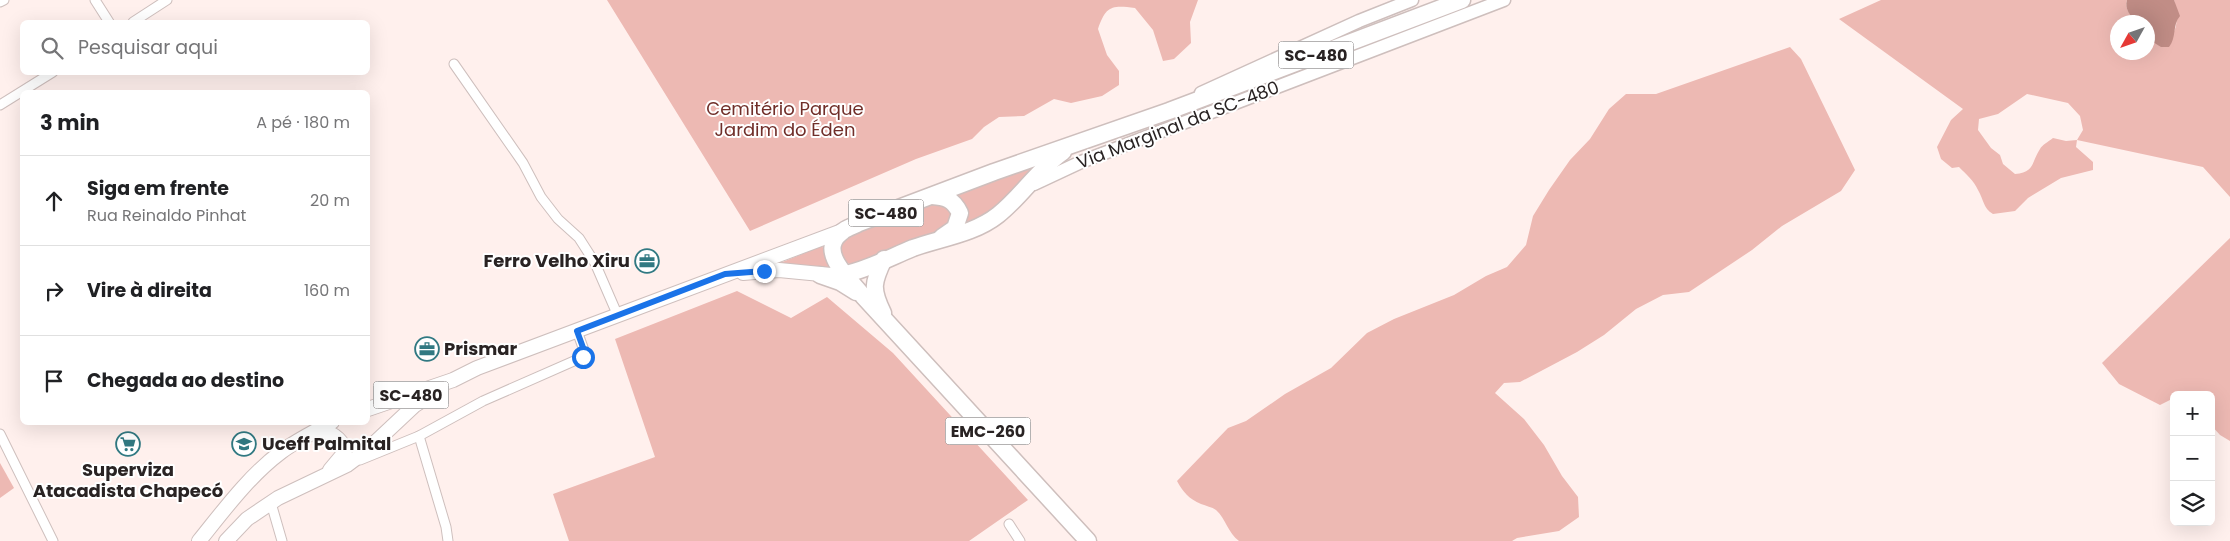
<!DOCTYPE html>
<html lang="pt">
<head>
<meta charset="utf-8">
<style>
  :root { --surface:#fff; --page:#f2f2f2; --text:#202124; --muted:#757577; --line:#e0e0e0 }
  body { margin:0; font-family:Poppins,sans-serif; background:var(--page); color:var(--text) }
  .controls { position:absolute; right:15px; bottom:15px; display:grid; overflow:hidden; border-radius:8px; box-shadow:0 5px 20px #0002 }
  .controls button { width:45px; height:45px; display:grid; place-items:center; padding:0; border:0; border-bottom:1px solid var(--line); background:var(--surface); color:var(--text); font:25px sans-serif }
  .compass { position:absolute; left:2110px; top:15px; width:45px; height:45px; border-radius:50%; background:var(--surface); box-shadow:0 5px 20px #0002; rotate:230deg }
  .stop { position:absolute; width:15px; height:15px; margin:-11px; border:4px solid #1a73e8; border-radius:50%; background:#fff }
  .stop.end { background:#1a73e8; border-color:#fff; box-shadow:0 1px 5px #0008 }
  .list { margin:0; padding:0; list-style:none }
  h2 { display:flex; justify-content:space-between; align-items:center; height:65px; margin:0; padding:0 20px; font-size:21px }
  h2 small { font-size:16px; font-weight:400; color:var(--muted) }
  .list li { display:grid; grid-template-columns:32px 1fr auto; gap:15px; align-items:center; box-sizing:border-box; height:90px; padding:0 20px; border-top:1px solid var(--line) }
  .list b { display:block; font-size:19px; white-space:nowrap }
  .list p { margin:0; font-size:16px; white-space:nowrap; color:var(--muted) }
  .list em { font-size:16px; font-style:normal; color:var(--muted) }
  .icon { flex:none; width:28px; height:28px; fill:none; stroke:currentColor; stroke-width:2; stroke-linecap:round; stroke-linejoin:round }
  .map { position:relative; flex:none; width:2230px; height:541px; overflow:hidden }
  .search { position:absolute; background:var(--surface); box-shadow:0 5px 20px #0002; left:20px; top:20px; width:350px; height:55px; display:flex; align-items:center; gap:12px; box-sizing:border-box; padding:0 18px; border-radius:8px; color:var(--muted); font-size:19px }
  .panel { position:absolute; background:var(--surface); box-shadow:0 5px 20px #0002; left:20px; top:90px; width:350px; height:335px; border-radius:8px }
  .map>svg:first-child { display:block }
  .green { fill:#edb9b3; fill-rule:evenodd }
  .water { fill:#c18d86 }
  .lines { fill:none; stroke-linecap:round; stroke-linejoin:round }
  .street-casing { stroke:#cebfbd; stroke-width:11 }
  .secondary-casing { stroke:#cebfbd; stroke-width:15 }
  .primary-casing { stroke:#cebfbd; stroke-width:16 }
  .highway-casing { stroke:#cebfbd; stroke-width:19 }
  .street { stroke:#fff; stroke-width:9 }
  .secondary { stroke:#fff; stroke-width:12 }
  .primary { stroke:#fff; stroke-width:14 }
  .highway { stroke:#fff; stroke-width:16 }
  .route { stroke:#1a73e8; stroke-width:6 }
  .labels { text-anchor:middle; stroke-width:4; stroke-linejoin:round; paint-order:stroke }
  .shield { fill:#fff; stroke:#696565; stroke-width:1 }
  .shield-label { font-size:16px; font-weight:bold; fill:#292323 }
  .park-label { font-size:18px; fill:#702e29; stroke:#fff }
  .street-label { font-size:18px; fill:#292323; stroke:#fff }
  .poi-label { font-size:18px; font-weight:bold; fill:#292323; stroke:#fff; text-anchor:start }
</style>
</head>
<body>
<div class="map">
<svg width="2230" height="541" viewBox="0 0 2230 541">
  <rect width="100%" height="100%" fill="#fff0ed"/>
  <g class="green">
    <path d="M607,0H1198L1190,22L1191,43L1174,59L1163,61L1153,30L1135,8C1111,5 1106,6 1098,29L1107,55L1119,71V85L1102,96L1071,103L1054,99L1024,116L999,117L984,127L972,139L916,159L750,231Z"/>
    <path d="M1881,0H2127C2124,9 2131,16 2137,22H2118V52H2148V37V39L2173,33C2179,25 2176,9 2174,0H2230V197L2203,167L2077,140L2076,147L2093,162V170L2061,178L2028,198L2015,211L1993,214C1983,208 1984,200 1978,190C1974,181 1966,174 1959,167L1952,168L1941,159L1937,147L1951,120L1963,109L1839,19ZM2027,94L2068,103L2080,116L2083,130L2077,140L2066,141L2053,138C2048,142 2042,145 2040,149C2031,163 2035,172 2015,174L2003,164L2000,155L1991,148L1978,130L1979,119L1998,114Z"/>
    <path d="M1790,47L1801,59L1855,170L1841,191L1782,226L1752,250L1689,292L1663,295L1636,309L1604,335L1577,352L1520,382L1504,383L1495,393L1524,419L1544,445L1562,476L1578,497L1579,517L1559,531L1517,538L1512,541H1239C1228,533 1226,519 1216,510C1212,507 1206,506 1201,504C1189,499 1183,492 1177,481L1228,428L1246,421L1285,394L1331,368L1367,333L1394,319L1454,295L1486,276L1507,267L1526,245L1533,216L1549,190L1570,160L1590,139L1609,109L1626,94H1656Z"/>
    <polygon points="1039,162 1008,202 963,230 964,215 956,194"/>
    <polygon points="937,201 951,209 954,222 933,237 851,265 844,261 839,247 845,237"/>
    <polygon points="2230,238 2230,441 2220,435 2211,425 2211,395 2174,395 2174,398 2160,405 2119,384 2102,363"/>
    <polygon points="822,246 837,269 775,265"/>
    <polygon points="737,291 791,318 827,297 893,353 1028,500 969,541 569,541 553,494 655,457 615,339"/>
    <polygon points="0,463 14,488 0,498"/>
  </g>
  <path class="water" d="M2127,0H2174L2180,16C2172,25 2177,37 2169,47H2161L2148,39V22H2137C2131,17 2124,9 2127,0Z"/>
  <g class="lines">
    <g class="street-casing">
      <g id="street">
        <polyline points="95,0 109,22"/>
        <polyline points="0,2 4,0"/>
        <polyline points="133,22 167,0"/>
        <polyline points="454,64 523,163 541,197 558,219 579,238 595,263 618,316"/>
        <polyline points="0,105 53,72"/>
        <polyline points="0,434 53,541"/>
        <polyline points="419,436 446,527 448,541"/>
        <polyline points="360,460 419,436 483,401 583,357 585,353 577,331"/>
        <polyline points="271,503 282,541"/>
        <polyline points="1009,524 1020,541"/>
      </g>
    </g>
    <g class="secondary-casing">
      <g id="secondary">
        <polyline points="1201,93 1359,21 1412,0"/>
        <polyline points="1034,184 1081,162 1504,0"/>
      </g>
    </g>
    <g class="primary-casing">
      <g id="primary">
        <polyline points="743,273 779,270 831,275"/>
        <polyline points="368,409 453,380 477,368 842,231"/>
        <path d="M320,429C332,433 343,439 345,452L330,470"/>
        <path d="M199,541C224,510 249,476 281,452C297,440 314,432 332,422"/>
        <polyline points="226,541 247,519 278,498 347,465 367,450 415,405 434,393"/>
      </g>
    </g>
    <g class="highway-casing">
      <g id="highway">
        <path d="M932,196C946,197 953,199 960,213L955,228L942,237"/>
        <path d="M846,274C869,269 891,257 913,248C941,238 974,234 998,215C1022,196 1038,169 1063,152"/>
        <polyline points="820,275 840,282 856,292"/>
        <path d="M883,313C871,289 873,282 884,259"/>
        <path d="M1088,541L863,296C850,279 816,251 842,232C846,228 854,226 859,223L994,172L1169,111L1462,0"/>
      </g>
    </g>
    <use href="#street" class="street"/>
    <use href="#secondary" class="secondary"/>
    <use href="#primary" class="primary"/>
    <use href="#highway" class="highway"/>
  </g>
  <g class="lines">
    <polyline class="route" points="583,357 585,353 577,331 725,274 764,271"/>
  </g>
  <defs>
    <g id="office-ring" transform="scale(1.25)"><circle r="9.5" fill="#fff" stroke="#317982" stroke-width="1.5"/><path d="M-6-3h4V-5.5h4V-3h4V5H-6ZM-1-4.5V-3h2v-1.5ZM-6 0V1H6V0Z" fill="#317982"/></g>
    <g id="supermarket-ring" transform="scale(1.25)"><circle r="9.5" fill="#fff" stroke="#317982" stroke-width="1.5"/><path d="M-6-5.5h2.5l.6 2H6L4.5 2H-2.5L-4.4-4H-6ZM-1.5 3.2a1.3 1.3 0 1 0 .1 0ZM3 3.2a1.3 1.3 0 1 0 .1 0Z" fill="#317982"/></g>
    <g id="university-ring" transform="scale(1.25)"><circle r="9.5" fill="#fff" stroke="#317982" stroke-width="1.5"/><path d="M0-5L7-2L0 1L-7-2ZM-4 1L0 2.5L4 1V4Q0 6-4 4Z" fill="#317982"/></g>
  </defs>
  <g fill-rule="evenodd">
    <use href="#office-ring" x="647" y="261"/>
    <use href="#office-ring" x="427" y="349"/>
    <use href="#supermarket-ring" x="128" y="444"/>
    <use href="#university-ring" x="244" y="444"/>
  </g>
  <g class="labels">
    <g class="shield">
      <rect x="1278.5" y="41.5" width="75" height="27" rx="4"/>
      <rect x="848.5" y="199.5" width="75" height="27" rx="4"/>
      <rect x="373.5" y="381.5" width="75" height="27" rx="4"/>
      <rect x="945.5" y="417.5" width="85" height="27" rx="4"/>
    </g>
    <g class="shield-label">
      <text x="1316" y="61">SC-480</text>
      <text x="886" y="219">SC-480</text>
      <text x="411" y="401">SC-480</text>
      <text x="988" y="437">EMC-260</text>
    </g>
    <g class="park-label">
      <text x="785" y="115">Cemitério Parque<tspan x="785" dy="21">Jardim do Éden</tspan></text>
    </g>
    <g class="street-label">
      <text transform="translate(1178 125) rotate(-21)" y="6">Via Marginal da SC-480</text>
    </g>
    <g class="poi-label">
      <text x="630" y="267" text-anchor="end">Ferro Velho Xiru</text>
      <text x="444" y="355">Prismar</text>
      <text x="262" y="450">Uceff Palmital</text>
      <text x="128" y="476" text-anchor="middle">Superviza<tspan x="128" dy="21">Atacadista Chapecó</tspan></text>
    </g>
  </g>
</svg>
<div class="controls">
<button>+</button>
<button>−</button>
<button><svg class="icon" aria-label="layers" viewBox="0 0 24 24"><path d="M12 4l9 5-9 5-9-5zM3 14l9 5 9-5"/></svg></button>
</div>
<svg class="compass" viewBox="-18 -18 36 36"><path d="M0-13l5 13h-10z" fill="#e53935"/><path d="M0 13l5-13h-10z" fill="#757577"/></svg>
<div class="stop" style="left:583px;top:357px"></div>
<div class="stop end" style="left:764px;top:271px"></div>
<div class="search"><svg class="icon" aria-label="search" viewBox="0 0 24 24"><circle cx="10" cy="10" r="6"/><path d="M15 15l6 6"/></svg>Pesquisar aqui</div>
<section class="panel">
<h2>3 min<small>A pé · 180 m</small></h2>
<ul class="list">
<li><svg class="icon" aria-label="ahead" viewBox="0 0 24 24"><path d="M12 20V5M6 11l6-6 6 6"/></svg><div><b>Siga em frente</b><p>Rua Reinaldo Pinhat</p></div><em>20 m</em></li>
<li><svg class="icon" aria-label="right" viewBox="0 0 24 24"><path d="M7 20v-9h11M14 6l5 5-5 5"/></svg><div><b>Vire à direita</b></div><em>160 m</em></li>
<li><svg class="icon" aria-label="arrive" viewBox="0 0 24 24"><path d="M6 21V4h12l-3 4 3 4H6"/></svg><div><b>Chegada ao destino</b></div></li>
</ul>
</section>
</div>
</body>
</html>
